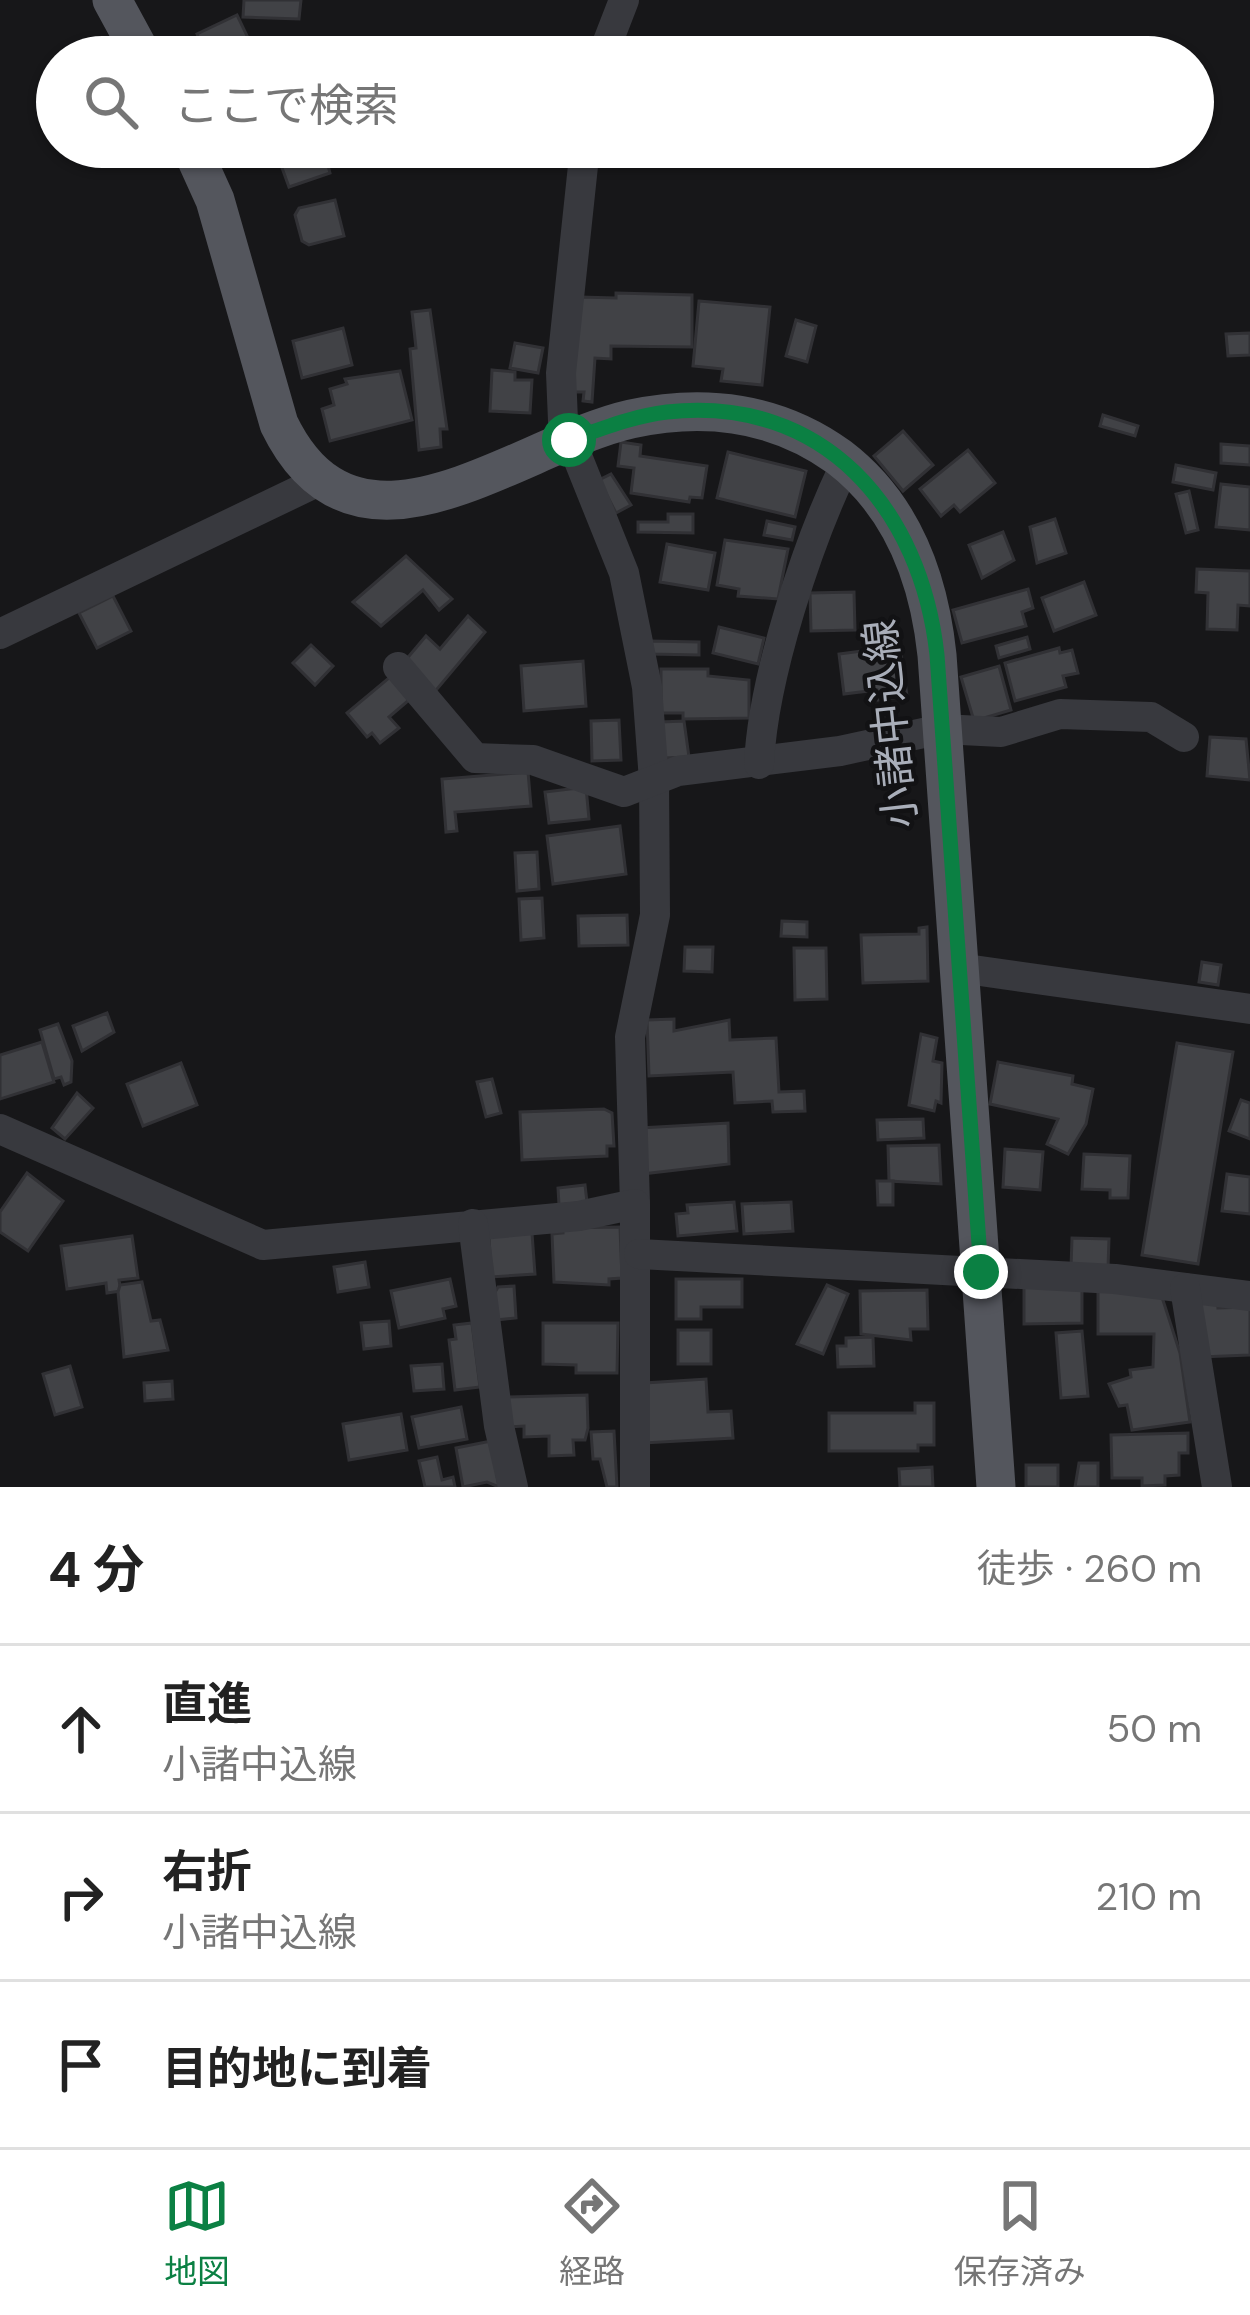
<!DOCTYPE html>
<html lang="ja">
<head>
<meta charset="utf-8">
<style>
  :root { --surface:#fff; --page:#f6f6f6; --text:#222; --muted:#767676; --line:#e0e0e0; --accent:#0b8043 }
  body { margin:0; font-family:"DM Sans","Noto Sans JP",sans-serif; background:var(--page); color:var(--text) }
  .stop { position:absolute; width:36px; height:36px; margin:-27px; border:9px solid #0b8043; border-radius:50%; background:#fff }
  .stop.end { background:#0b8043; border-color:#fff; box-shadow:0 3px 12px #0008 }
  .list { margin:0; padding:0; list-style:none }
  h2 { display:flex; justify-content:space-between; align-items:center; height:156px; margin:0; padding:0 48px; font-size:51px }
  h2 small { font-size:39px; font-weight:400; color:var(--muted) }
  .list li { display:grid; grid-template-columns:78px 1fr auto; gap:36px; align-items:center; box-sizing:border-box; height:168px; padding:0 48px; border-top:3px solid var(--line) }
  .list b { display:block; font-size:45px; white-space:nowrap }
  .list p { margin:0; font-size:39px; white-space:nowrap; color:var(--muted) }
  .list em { font-size:39px; font-style:normal; color:var(--muted) }
  .icon { flex:none; width:66px; height:66px; fill:none; stroke:currentColor; stroke-width:2; stroke-linecap:round; stroke-linejoin:round }
  .map { position:relative; flex:none; width:1250px; height:1487px; overflow:hidden }
  .search { position:absolute; background:var(--surface); box-shadow:0 3px 9px #0004; left:36px; right:36px; top:36px; height:132px; display:flex; align-items:center; gap:30px; box-sizing:border-box; padding:0 42px; border-radius:66px; color:var(--muted); font-size:45px }
  .sheet { height:660px; background:var(--surface) }
  nav { display:flex; justify-content:space-around; align-items:center; box-sizing:border-box; height:168px; border-top:3px solid var(--line); background:var(--surface); font-size:33px; color:var(--muted) }
  nav a { display:grid; justify-items:center; gap:6px }
  nav .on { color:var(--accent) }
  .map>svg:first-child { display:block }
  .building { fill:#414246; stroke:#313135; stroke-width:3 }
  .lines { fill:none; stroke-linecap:round; stroke-linejoin:round }
  .minor { stroke:#38393e; stroke-width:30 }
  .major { stroke:#54565d; stroke-width:39 }
  .route { stroke:#0b8043; stroke-width:15 }
  .labels { text-anchor:middle; stroke-width:9; stroke-linejoin:round; paint-order:stroke }
  .street-label { font-size:42px; fill:#a9aeb9; stroke:#121214 }
</style>
</head>
<body>
<div class="map">
<svg width="1250" height="1487" viewBox="0 0 1250 1487">
  <rect width="100%" height="100%" fill="#171719"/>
  <g class="building">
    <polygon points="244,0 301,0 299,19 243,17"/>
    <polygon points="237,15 251,44 225,57 200,57 197,51 203,48 197,34"/>
    <polygon points="506,45 541,47 541,57 505,57"/>
    <polygon points="298,147 323,147 330,173 289,187 277,154"/>
    <polygon points="335,200 344,236 309,245 302,241 295,215 299,208"/>
    <polygon points="616,293 692,295 692,347 611,346 611,359 595,358 592,402 583,401 584,392 569,392 581,297 616,298"/>
    <polygon points="699,301 770,307 762,385 721,381 723,369 693,366"/>
    <polygon points="430,310 447,429 440,429 441,447 419,450 410,349 416,348 412,312"/>
    <polygon points="796,320 816,326 807,362 786,356"/>
    <polygon points="343,328 352,365 302,378 293,341"/>
    <polygon points="1250,333 1250,355 1228,356 1226,334"/>
    <polygon points="515,343 543,348 538,373 510,368"/>
    <polygon points="492,370 515,372 515,380 532,380 530,413 490,411"/>
    <polygon points="400,371 412,420 330,441 322,409 334,405 330,389 347,384 345,379"/>
    <polygon points="1103,415 1138,426 1135,436 1100,426"/>
    <polygon points="903,431 933,465 903,491 874,456"/>
    <polygon points="621,442 641,445 640,456 707,466 702,498 690,497 689,502 631,493 634,468 618,466"/>
    <polygon points="1221,444 1250,446 1250,465 1221,463"/>
    <polygon points="968,450 995,483 960,512 954,505 941,516 920,489"/>
    <polygon points="728,452 806,471 795,517 717,498"/>
    <polygon points="1176,465 1216,473 1213,490 1173,482"/>
    <polygon points="611,474 631,505 616,513 599,480"/>
    <polygon points="1221,484 1250,487 1250,530 1216,527"/>
    <polygon points="1189,491 1198,530 1186,533 1176,494"/>
    <polygon points="668,514 693,514 693,533 638,532 638,522 668,522"/>
    <polygon points="1055,519 1066,553 1037,563 1030,527"/>
    <polygon points="767,521 795,527 792,540 764,535"/>
    <polygon points="1003,532 1014,560 982,578 969,545"/>
    <polygon points="725,540 788,549 778,599 738,596 739,589 717,585"/>
    <polygon points="667,544 715,553 708,590 660,582"/>
    <polygon points="406,556 452,599 439,610 423,590 381,626 353,602"/>
    <polygon points="1197,569 1250,571 1250,606 1238,605 1237,630 1207,629 1208,593 1196,592"/>
    <polygon points="1084,582 1096,615 1054,631 1042,598"/>
    <polygon points="1028,589 1033,608 1022,612 1026,626 962,643 953,610"/>
    <polygon points="854,592 855,630 811,631 810,593"/>
    <polygon points="113,596 131,631 97,648 79,613"/>
    <polygon points="468,616 485,632 432,695 404,662 426,636 440,649"/>
    <polygon points="719,627 764,638 758,664 713,653"/>
    <polygon points="1027,637 1030,649 999,658 996,646"/>
    <polygon points="650,641 699,642 699,655 650,654"/>
    <polygon points="311,645 333,666 315,685 293,663"/>
    <polygon points="900,646 907,696 878,700 877,690 844,694 839,654"/>
    <polygon points="1059,648 1060,653 1072,650 1078,673 1063,676 1066,687 1015,701 1005,663"/>
    <polygon points="583,661 586,706 524,711 521,666"/>
    <polygon points="999,666 1011,710 974,721 961,677"/>
    <polygon points="661,669 708,669 708,676 749,680 749,718 683,719 683,713 661,713"/>
    <polygon points="390,677 409,700 389,717 399,728 380,743 372,733 367,737 347,713"/>
    <polygon points="619,720 621,760 592,761 591,721"/>
    <polygon points="684,721 689,757 663,758 661,722"/>
    <polygon points="1210,737 1246,739 1250,780 1207,776"/>
    <polygon points="528,772 531,806 455,812 457,831 446,832 442,779"/>
    <polygon points="586,787 589,819 549,823 545,792"/>
    <polygon points="620,826 626,874 553,884 547,836"/>
    <polygon points="537,852 539,889 517,891 515,853"/>
    <polygon points="542,898 544,938 521,940 519,899"/>
    <polygon points="627,915 628,945 579,946 578,916"/>
    <polygon points="782,921 807,922 807,937 781,936"/>
    <polygon points="927,927 928,981 863,983 861,935 919,934 919,928"/>
    <polygon points="685,947 713,947 712,972 684,971"/>
    <polygon points="794,948 826,948 827,999 795,1000"/>
    <polygon points="1202,962 1221,965 1218,985 1199,982"/>
    <polygon points="107,1013 114,1032 82,1051 73,1026"/>
    <polygon points="674,1019 674,1031 729,1020 730,1040 776,1038 779,1092 804,1091 805,1111 773,1112 772,1101 735,1103 733,1072 649,1076 647,1020"/>
    <polygon points="58,1024 72,1061 71,1082 64,1085 61,1077 54,1079 40,1030"/>
    <polygon points="921,1034 937,1038 933,1061 942,1063 941,1103 936,1101 934,1111 909,1105"/>
    <polygon points="42,1042 54,1082 0,1099 0,1055"/>
    <polygon points="1177,1043 1233,1052 1198,1264 1142,1255"/>
    <polygon points="998,1062 1073,1076 1072,1084 1093,1089 1086,1124 1068,1154 1047,1144 1058,1119 990,1104"/>
    <polygon points="181,1063 197,1105 143,1126 127,1084"/>
    <polygon points="492,1079 501,1113 486,1117 477,1082"/>
    <polygon points="77,1093 93,1108 65,1139 52,1128"/>
    <polygon points="1241,1100 1250,1103 1250,1139 1229,1131"/>
    <polygon points="604,1109 612,1113 614,1146 607,1146 607,1156 522,1160 520,1112"/>
    <polygon points="923,1119 924,1138 878,1140 877,1120"/>
    <polygon points="728,1123 729,1164 642,1174 640,1128"/>
    <polygon points="939,1145 941,1184 889,1181 888,1146"/>
    <polygon points="1005,1149 1043,1152 1040,1190 1003,1187"/>
    <polygon points="1084,1154 1130,1156 1128,1198 1110,1198 1110,1190 1082,1189"/>
    <polygon points="27,1173 63,1201 28,1251 0,1232 0,1212"/>
    <polygon points="1227,1174 1250,1177 1250,1214 1222,1211"/>
    <polygon points="877,1181 893,1181 893,1205 878,1205"/>
    <polygon points="585,1185 587,1202 559,1205 558,1188"/>
    <polygon points="734,1202 737,1231 678,1236 676,1214 688,1213 687,1205"/>
    <polygon points="791,1202 793,1231 744,1234 742,1204"/>
    <polygon points="620,1227 622,1278 609,1279 609,1285 554,1282 552,1234 563,1233 563,1228"/>
    <polygon points="532,1233 535,1274 491,1277 489,1236"/>
    <polygon points="132,1236 138,1278 119,1280 121,1291 107,1293 106,1283 67,1289 61,1246"/>
    <polygon points="1072,1238 1109,1239 1108,1268 1071,1267"/>
    <polygon points="365,1262 369,1287 338,1292 334,1267"/>
    <polygon points="450,1279 456,1306 443,1309 445,1318 399,1328 391,1291"/>
    <polygon points="676,1279 742,1279 742,1307 701,1307 701,1319 676,1319"/>
    <polygon points="142,1282 151,1321 160,1320 168,1350 124,1357 118,1292 120,1285"/>
    <polygon points="827,1285 848,1294 823,1354 797,1344"/>
    <polygon points="514,1286 516,1318 496,1320 494,1294 498,1287"/>
    <polygon points="1082,1286 1082,1323 1024,1324 1024,1287"/>
    <polygon points="927,1290 928,1329 910,1329 911,1340 861,1334 860,1291"/>
    <polygon points="1098,1290 1161,1294 1180,1353 1190,1422 1132,1430 1127,1405 1119,1406 1109,1384 1131,1377 1130,1370 1153,1367 1154,1334 1098,1334"/>
    <polygon points="1218,1302 1218,1308 1250,1307 1250,1355 1201,1357 1193,1303"/>
    <polygon points="389,1321 391,1346 364,1349 361,1323"/>
    <polygon points="472,1323 480,1387 455,1390 449,1340 456,1339 454,1325"/>
    <polygon points="543,1323 618,1323 617,1373 576,1373 576,1365 543,1364"/>
    <rect x="678" y="1330" width="33" height="34"/>
    <polygon points="1082,1331 1088,1396 1061,1398 1056,1333"/>
    <polygon points="873,1337 874,1366 838,1367 837,1346 846,1346 846,1338"/>
    <polygon points="442,1364 444,1389 414,1391 411,1366"/>
    <polygon points="70,1366 82,1407 55,1415 43,1374"/>
    <polygon points="706,1379 708,1412 731,1411 733,1438 644,1443 645,1383"/>
    <polygon points="172,1381 173,1399 145,1401 144,1383"/>
    <polygon points="587,1395 588,1428 585,1440 573,1440 574,1455 549,1456 549,1436 524,1437 524,1426 506,1427 505,1397"/>
    <polygon points="915,1403 934,1403 934,1445 918,1445 918,1451 829,1451 829,1413 915,1413"/>
    <polygon points="461,1407 467,1439 419,1448 412,1417"/>
    <polygon points="401,1414 407,1450 349,1460 343,1424"/>
    <polygon points="614,1431 617,1487 607,1487 600,1459 593,1459 591,1432"/>
    <polygon points="1188,1433 1188,1453 1179,1453 1179,1475 1165,1476 1165,1485 1142,1486 1142,1478 1112,1478 1111,1435"/>
    <polygon points="491,1441 499,1487 487,1482 463,1487 456,1448"/>
    <polygon points="437,1457 442,1480 453,1477 455,1487 425,1487 419,1461"/>
    <polygon points="1079,1463 1098,1463 1098,1487 1075,1487"/>
    <rect x="1026" y="1465" width="32" height="22"/>
    <polygon points="932,1467 933,1487 900,1487 899,1469"/>
  </g>
  <g class="lines">
    <g class="minor">
      <polyline points="602,57 624,0"/>
      <polyline points="585,147 561,373 563,421 624,573 647,687 654,780 655,915 630,1037 635,1204"/>
      <polyline points="0,634 321,480"/>
      <polyline points="398,667 475,758 533,760 624,792 678,771 840,751 942,729 1001,732 1060,714 1151,717 1184,737"/>
      <path d="M759,764C763,677 808,541 846,463"/>
      <polyline points="959,968 1250,1009"/>
      <polyline points="0,1129 263,1245 579,1216 635,1204 635,1487"/>
      <polyline points="473,1224 499,1426 513,1487"/>
      <polyline points="639,1254 1115,1279 1250,1296"/>
      <polyline points="1185,1288 1217,1487"/>
    </g>
    <g class="major">
      <polyline points="112,0 143,57"/>
      <path d="M191,147L215,200L279,424C357,585 516,445 631,419C705,403 777,412 839,457C902,505 929,579 937,655L996,1487"/>
    </g>
  </g>
  <g class="lines">
    <path class="route" d="M569,440C601,429 633,416 667,412C824,395 921,509 937,655L981,1272"/>
  </g>
  <g class="labels">
    <g class="street-label">
      <text transform="translate(890 724) rotate(-96)" y="15">小諸中込線</text>
    </g>
  </g>
</svg>
<div class="stop" style="left:569px;top:440px"></div>
<div class="stop end" style="left:981px;top:1272px"></div>
<div class="search"><svg class="icon" aria-label="search" viewBox="0 0 24 24"><circle cx="10" cy="10" r="6"/><path d="M15 15l6 6"/></svg>ここで検索</div>
</div>
<section class="sheet">
<h2>4 分<small>徒歩 · 260 m</small></h2>
<ul class="list">
<li><svg class="icon" aria-label="ahead" viewBox="0 0 24 24"><path d="M12 20V5M6 11l6-6 6 6"/></svg><div><b>直進</b><p>小諸中込線</p></div><em>50 m</em></li>
<li><svg class="icon" aria-label="right" viewBox="0 0 24 24"><path d="M7 20v-9h11M14 6l5 5-5 5"/></svg><div><b>右折</b><p>小諸中込線</p></div><em>210 m</em></li>
<li><svg class="icon" aria-label="arrive" viewBox="0 0 24 24"><path d="M6 21V4h12l-3 4 3 4H6"/></svg><div><b>目的地に到着</b></div></li>
</ul>
</section>
<nav>
<a class="on"><svg class="icon" aria-label="map" viewBox="0 0 24 24"><path d="M3 6l6-2 6 2 6-2v14l-6 2-6-2-6 2zM9 4v14M15 6v14"/></svg>地図</a>
<a><svg class="icon" aria-label="directions" viewBox="0 0 24 24"><path d="M12 3l9 9-9 9-9-9zM9 14v-3h6M13 9l2 2-2 2"/></svg>経路</a>
<a><svg class="icon" aria-label="saved" viewBox="0 0 24 24"><path d="M7 4h10v16l-5-4-5 4z"/></svg>保存済み</a>
</nav>
</body>
</html>
